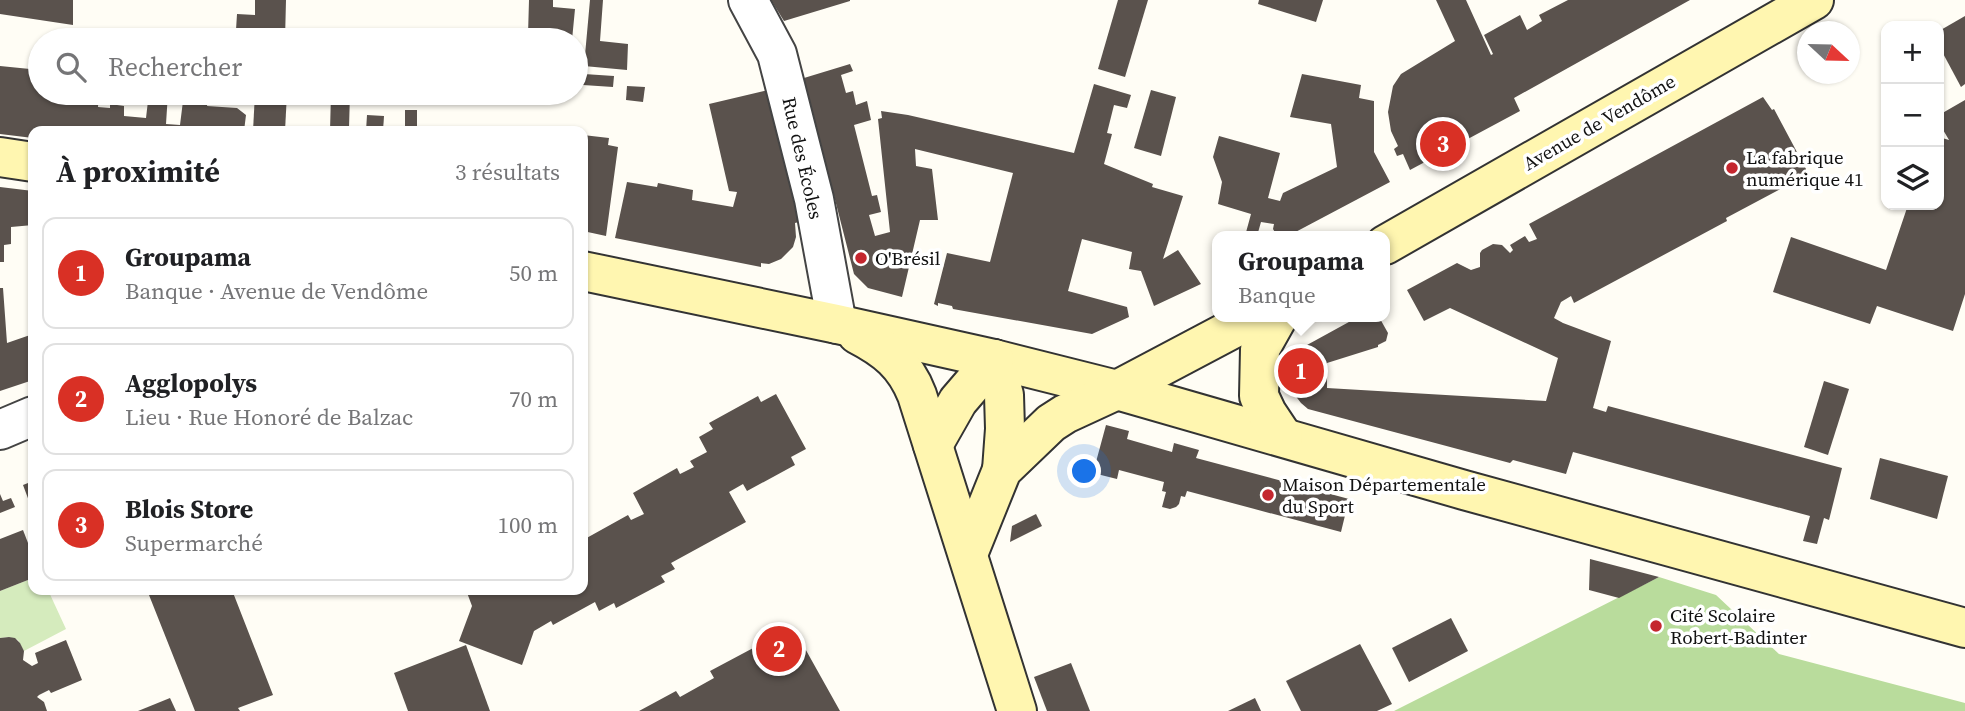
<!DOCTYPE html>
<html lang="fr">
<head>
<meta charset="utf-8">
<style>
  :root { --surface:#fff; --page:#f6f6f6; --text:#202124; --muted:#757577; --line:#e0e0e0; --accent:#d93025 }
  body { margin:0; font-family:"Source Serif 4",serif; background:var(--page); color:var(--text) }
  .controls { position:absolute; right:21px; top:21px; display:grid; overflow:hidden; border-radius:14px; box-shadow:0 2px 5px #0004 }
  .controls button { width:63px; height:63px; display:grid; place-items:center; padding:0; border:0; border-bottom:2px solid var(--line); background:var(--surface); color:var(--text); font:35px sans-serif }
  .compass { position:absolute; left:1797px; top:21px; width:63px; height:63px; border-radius:50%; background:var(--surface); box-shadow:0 2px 5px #0004; rotate:112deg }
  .you { position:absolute; left:1085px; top:472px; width:24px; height:24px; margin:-18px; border:5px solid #fff; border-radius:50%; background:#1a73e8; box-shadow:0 0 0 10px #1a73e833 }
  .badge { display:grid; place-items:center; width:46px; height:46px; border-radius:50%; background:var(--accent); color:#fff; font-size:23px; font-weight:700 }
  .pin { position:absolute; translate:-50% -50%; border:4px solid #fff; box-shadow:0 2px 7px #0006 }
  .popup { position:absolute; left:1212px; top:231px; width:178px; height:91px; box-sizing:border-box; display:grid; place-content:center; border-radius:14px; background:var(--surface); filter:drop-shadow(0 2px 5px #0005); font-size:23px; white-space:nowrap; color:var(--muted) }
  .popup b { font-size:26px; color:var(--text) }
  .popup::after { content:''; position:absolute; left:50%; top:100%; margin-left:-14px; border:14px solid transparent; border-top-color:var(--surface) }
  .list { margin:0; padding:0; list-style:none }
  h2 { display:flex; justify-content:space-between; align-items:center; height:91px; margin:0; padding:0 28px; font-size:30px }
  h2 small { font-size:23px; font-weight:400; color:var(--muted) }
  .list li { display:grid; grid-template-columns:46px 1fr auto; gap:21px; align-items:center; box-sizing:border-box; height:112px; margin:0 14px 14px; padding:0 14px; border:2px solid var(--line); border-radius:14px }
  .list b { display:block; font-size:26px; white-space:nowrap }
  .list p { margin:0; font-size:23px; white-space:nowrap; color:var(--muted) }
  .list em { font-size:23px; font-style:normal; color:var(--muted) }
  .icon { flex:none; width:38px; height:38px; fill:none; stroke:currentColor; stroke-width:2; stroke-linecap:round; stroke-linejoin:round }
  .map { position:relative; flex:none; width:1965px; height:711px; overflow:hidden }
  .search { position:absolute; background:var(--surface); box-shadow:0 2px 5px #0004; left:28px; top:28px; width:560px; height:77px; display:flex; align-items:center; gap:18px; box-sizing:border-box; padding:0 24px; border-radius:38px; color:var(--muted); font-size:26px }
  .panel { position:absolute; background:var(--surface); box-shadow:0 2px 5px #0004; left:28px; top:126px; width:560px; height:469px; border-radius:14px }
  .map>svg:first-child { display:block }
  .green { fill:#d5ebbd }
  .forest { fill:#b9dc9c }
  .building { fill:#5a524d }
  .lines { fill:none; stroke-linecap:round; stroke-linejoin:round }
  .minor-casing { stroke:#444; stroke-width:42 }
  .secondary-casing { stroke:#333; stroke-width:42 }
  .minor { stroke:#fff; stroke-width:38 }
  .secondary { stroke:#fff6b0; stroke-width:38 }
  .poi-dot { fill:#c4262e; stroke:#fff; stroke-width:2.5 }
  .labels { text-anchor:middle; stroke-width:7; stroke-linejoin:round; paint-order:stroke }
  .street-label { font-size:19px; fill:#111; stroke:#fff }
  .poi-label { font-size:19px; fill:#111; stroke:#fff; text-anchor:start }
</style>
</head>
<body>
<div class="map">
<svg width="1965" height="711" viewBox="0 0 1965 711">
  <rect width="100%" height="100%" fill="#fffdf5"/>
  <polygon class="green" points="33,578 33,590 48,590 66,629 24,651 18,640 9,637 0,638 0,591"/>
  <polygon class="forest" points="1659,577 1716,595 1779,654 1965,703 1965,711 1394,711"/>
  <g class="building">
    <polygon points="0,0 73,0 73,25 0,14"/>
    <polygon points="255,0 286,0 285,40 243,40 244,31 236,30 237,14 255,15"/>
    <polygon points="529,0 553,0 553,7 575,9 572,40 551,40 551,36 528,35"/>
    <polygon points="590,0 603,0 600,41 628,44 627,70 584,66"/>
    <polygon points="771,0 850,0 850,1 784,21"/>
    <polygon points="1118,0 1148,0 1125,77 1098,69"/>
    <polygon points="1259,0 1323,0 1316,22 1258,4"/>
    <polygon points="1436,0 1466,0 1491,55 1493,54 1484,35 1520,15 1527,30 1542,21 1539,15 1568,0 1690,0 1514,98 1520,111 1410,170 1403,154 1397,156 1394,149 1398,146 1391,131 1388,112 1393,86 1401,74 1455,41"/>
    <polygon points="1965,16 1965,84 1961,87 1939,46 1939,31"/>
    <polygon points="576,48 581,48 580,72 576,71"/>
    <polygon points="32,60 40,61 40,93 99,93 98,107 110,108 110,104 124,106 124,116 146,118 148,101 145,100 146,93 168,93 166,124 180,125 184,93 212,93 211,100 208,99 207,106 237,108 246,115 244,131 33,131 33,138 0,134 0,66 30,69"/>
    <polygon points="850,64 853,71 841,75 846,93 853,91 856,105 867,101 871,120 854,125 872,196 877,195 881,212 869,215 875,236 890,232 878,119 882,118 881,111 908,115 1074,153 1094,84 1131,95 1127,108 1114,105 1107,133 1112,134 1104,164 1153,184 1152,187 1183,196 1163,259 1178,250 1201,284 1154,306 1141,271 1129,269 1132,252 1082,239 1068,291 1127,307 1129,317 1092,334 953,309 952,306 938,303 938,306 934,304 947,253 990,262 1013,173 915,149 916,166 932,169 938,220 920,220 902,297 868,288 854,274 804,78"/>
    <polygon points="584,74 614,76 613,87 583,85"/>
    <polygon points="1302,74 1361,85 1359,98 1374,101 1374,152 1390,182 1288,236 1277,236 1273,229 1274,224 1261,222 1257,236 1245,236 1251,214 1218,204 1222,182 1213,157 1219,136 1280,153 1268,198 1280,201 1283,193 1337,167 1331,124 1290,117"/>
    <polygon points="627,86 645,87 643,102 626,100"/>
    <polygon points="768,90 799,222 795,223 796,237 793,247 781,259 769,264 761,263 761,267 615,238 627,182 657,187 658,183 693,190 692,200 733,207 737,192 729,191 709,104"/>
    <polygon points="1151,90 1176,97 1161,156 1134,148"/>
    <polygon points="255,93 287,93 285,131 253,131"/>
    <polygon points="331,93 350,93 349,128 346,129 346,131 330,131"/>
    <polygon points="1763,97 1772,110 1774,109 1806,169 1805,176 1726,218 1727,221 1574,303 1571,296 1561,302 1554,318 1563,323 1611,341 1593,408 1606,412 1608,406 1842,468 1829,520 1824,518 1817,544 1803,541 1810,516 1573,452 1566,474 1513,460 1510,463 1308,409 1301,403 1291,390 1289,374 1290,366 1295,356 1307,345 1358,317 1379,317 1388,333 1386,341 1378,345 1378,347 1327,363 1327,388 1546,401 1558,358 1450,308 1424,321 1407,290 1457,263 1471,270 1480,267 1480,253 1482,250 1493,244 1502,245 1510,253 1513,250 1510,245 1525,236 1529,242 1537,239 1529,224"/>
    <polygon points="1965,100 1965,294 1953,331 1877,306 1870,324 1773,292 1791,237 1886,270 1908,205 1939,205 1939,137 1949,140 1939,123 1939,115"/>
    <rect x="405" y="110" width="12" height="21"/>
    <polygon points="367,115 384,116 383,131 366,131"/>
    <polygon points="583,135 609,138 608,145 618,147 606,236 583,231"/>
    <polygon points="0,187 33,191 33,225 11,227 11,244 4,245 4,262 0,262"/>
    <polygon points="0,288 3,288 7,343 33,334 33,380 0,391"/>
    <polygon points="1824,381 1849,389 1828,455 1804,447"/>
    <polygon points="776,394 806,449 791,457 795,465 747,491 743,484 729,492 746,522 671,563 675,569 661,576 665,582 616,608 614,603 599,611 595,602 553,625 551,621 534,631 522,665 459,641 472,606 466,590 583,590 583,540 628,515 631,520 644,514 633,493 677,468 680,474 694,467 690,461 707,452 699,437 713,429 709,423 758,396 761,402"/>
    <polygon points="1106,425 1129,431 1127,439 1172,452 1174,443 1199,450 1196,458 1349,499 1341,532 1187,491 1185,497 1181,496 1179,504 1176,507 1170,509 1162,507 1166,492 1162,491 1164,482 1119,470 1117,479 1093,473"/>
    <polygon points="1880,458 1948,476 1937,519 1870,499"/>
    <polygon points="33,481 33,499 29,501 23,485"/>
    <polygon points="0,494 3,501 11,498 15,507 0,513"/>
    <polygon points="1036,514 1042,526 1010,542 1012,526"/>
    <polygon points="23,530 33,556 33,578 0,591 0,539"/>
    <polygon points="1590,559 1659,577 1619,598 1589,590"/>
    <polygon points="147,590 232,590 273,695 238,708 240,711 195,711"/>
    <polygon points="1451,618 1468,651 1409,682 1392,648"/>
    <polygon points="793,627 840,711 639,711 676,691 680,697 714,678 710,671"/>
    <polygon points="9,637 15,638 20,643 24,651 23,660 32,666 38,663 35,653 66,640 82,680 51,693 49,690 39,695 37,697 44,702 47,711 0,711 0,638"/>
    <polygon points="1360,644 1392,704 1377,711 1301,711 1286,681"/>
    <polygon points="466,645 490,711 408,711 394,673"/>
    <polygon points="1071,663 1090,711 1047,711 1034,677"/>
    <polygon points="170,698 176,711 138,711"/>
    <polygon points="1255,698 1261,711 1228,711"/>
  </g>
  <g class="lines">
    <g class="minor-casing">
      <g id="minor">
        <polyline points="748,0 777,54 814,199 837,324"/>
        <polyline points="0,430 33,416"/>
      </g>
    </g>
    <g class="secondary-casing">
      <g id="secondary">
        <polyline points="0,157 33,162"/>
        <polyline points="1385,245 1814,0"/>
        <polyline points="583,271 837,324 994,359 1117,390 1464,490 1965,628"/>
        <polyline points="1278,317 1260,349 1259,396 1267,413 1283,437"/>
        <path d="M857,334C886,349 905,364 917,395L1017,711"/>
        <polyline points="994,359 1004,395 1005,429 1002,470"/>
        <polyline points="933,445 958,401 994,359"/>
        <polyline points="968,554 1002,470 1051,423 1065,414 1117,390 1255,317"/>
      </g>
    </g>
    <use href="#minor" class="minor"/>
    <use href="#secondary" class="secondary"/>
  </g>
  <g class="poi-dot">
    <circle cx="1732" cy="168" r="7"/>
    <circle cx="861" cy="258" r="7"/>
    <circle cx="1268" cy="495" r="7"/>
    <circle cx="1656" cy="626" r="7"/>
  </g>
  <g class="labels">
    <g class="street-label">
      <text transform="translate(1599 122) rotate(-30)" y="7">Avenue de Vendôme</text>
      <text transform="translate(803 158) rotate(77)" y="7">Rue des Écoles</text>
    </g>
    <g class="poi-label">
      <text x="1746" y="164">La fabrique<tspan x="1746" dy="22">numérique 41</tspan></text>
      <text x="875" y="265">O'Brésil</text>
      <text x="1282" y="491">Maison Départementale<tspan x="1282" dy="22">du Sport</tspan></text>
      <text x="1670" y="622">Cité Scolaire<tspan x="1670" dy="22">Robert-Badinter</tspan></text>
    </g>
  </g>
</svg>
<div class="controls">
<button>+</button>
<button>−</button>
<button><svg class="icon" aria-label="layers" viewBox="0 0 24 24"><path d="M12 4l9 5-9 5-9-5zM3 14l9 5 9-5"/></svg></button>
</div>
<svg class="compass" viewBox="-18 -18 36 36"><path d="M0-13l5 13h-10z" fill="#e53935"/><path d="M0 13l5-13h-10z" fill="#757577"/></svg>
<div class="you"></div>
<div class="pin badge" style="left:1301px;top:371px">1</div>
<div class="popup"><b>Groupama</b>Banque</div>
<div class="pin badge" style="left:779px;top:649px">2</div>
<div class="pin badge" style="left:1443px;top:144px">3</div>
<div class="search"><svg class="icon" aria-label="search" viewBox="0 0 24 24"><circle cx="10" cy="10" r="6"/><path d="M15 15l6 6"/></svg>Rechercher</div>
<section class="panel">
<h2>À proximité<small>3 résultats</small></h2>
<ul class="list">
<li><span class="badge">1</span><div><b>Groupama</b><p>Banque · Avenue de Vendôme</p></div><em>50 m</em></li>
<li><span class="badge">2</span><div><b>Agglopolys</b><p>Lieu · Rue Honoré de Balzac</p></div><em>70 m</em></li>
<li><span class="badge">3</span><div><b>Blois Store</b><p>Supermarché</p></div><em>100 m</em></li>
</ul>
</section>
</div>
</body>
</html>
